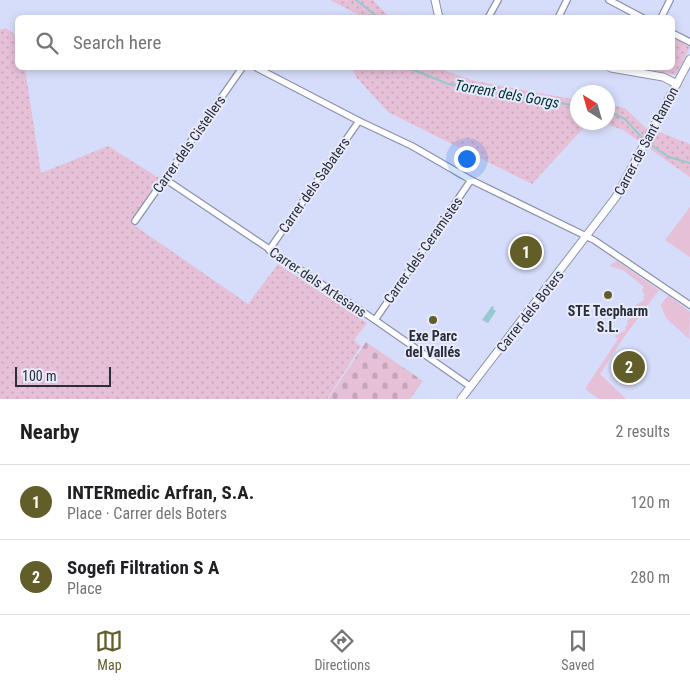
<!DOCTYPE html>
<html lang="en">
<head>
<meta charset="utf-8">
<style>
  :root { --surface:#fff; --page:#f6f6f6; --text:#202124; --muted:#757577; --line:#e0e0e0; --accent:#615e2a }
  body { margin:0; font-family:"Roboto Condensed",sans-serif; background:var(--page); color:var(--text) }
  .compass { position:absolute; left:570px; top:85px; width:45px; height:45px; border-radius:50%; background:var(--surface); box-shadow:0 2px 8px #0003; rotate:323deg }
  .scale { position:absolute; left:15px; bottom:12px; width:96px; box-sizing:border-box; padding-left:5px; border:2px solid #2b2d38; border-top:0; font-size:14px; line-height:18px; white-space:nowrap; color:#2b2d38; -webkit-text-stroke:4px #e7ebfc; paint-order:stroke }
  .you { position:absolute; left:466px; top:158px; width:18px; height:18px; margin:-12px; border:4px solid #fff; border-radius:50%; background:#1a73e8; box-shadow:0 0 0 8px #1a73e833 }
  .badge { display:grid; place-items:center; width:32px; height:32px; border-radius:50%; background:var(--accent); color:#fff; font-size:16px; font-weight:700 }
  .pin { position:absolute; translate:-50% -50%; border:2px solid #fff; box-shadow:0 1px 5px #0006 }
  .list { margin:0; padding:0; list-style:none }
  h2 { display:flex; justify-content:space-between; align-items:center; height:65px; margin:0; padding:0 20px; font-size:21px }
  h2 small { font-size:16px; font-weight:400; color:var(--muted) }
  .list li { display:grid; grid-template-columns:32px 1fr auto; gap:15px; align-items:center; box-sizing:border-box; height:75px; padding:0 20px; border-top:1px solid var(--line) }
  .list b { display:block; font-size:19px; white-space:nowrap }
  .list p { margin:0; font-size:16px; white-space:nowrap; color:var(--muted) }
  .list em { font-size:16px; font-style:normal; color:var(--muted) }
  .icon { flex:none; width:28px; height:28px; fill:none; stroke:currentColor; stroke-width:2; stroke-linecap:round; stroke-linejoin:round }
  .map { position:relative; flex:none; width:690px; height:399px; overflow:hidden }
  .search { position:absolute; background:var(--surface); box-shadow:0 2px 8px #0003; left:15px; right:15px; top:15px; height:55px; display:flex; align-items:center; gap:12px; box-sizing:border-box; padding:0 18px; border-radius:8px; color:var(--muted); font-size:19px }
  .sheet { height:215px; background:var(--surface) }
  nav { display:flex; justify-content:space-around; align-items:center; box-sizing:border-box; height:70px; border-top:1px solid var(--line); background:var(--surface); font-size:14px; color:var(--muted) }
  nav a { display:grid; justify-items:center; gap:2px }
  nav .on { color:var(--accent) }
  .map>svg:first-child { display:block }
  .grass { fill:url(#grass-dots) }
  .cemetery { fill:url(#cemetery-stones) }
  .garden { fill:#e6c0d7 }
  .water { fill:#97c9d0 }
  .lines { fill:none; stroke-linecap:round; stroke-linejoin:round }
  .stream { stroke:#97c9d0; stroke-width:2 }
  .minor-casing { stroke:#8c92ad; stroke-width:8 }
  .tertiary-casing { stroke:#8c92ad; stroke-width:9 }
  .minor { stroke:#fff; stroke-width:5.5 }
  .tertiary { stroke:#fff; stroke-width:7 }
  .poi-dot { fill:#615e2a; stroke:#e7ebfc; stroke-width:2 }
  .labels { text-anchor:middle; stroke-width:4; stroke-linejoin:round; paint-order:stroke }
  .street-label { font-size:14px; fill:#2b2d38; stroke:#e7ebfc }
  .poi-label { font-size:14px; font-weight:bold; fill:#2b2d38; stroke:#e7ebfc }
  .water-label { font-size:15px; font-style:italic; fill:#003238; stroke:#e7ebfc }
</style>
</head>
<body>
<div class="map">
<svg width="690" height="399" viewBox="0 0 690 399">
  <defs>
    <pattern id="grass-dots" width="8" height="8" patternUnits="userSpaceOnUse" patternTransform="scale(1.25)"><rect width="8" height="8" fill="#e6c0d7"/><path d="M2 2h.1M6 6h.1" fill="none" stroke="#c5a5b9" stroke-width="1.8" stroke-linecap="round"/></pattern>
    <pattern id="cemetery-stones" width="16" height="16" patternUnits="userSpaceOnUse" patternTransform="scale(1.25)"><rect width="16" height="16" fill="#e6c0d7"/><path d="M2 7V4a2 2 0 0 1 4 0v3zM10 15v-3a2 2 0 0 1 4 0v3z" fill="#c5a5b9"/></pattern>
  </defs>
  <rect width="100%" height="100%" fill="#d6ddfa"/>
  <g class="grass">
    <polygon points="330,0 373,0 389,17 363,17"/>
    <polygon points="6,28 17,36 18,68 25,68 41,173 108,146 159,178 131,223 248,304 278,264 367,323 354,340 361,346 327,399 0,399 0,30"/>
    <polygon points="673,38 690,47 676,75 641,68 672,68"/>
    <polygon points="352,68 437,68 475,81 577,100 578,122 588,123 532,184 388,112 356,77"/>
    <polygon points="608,105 625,108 647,129 662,133 690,144 690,177 623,130 604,123 608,122"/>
  </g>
  <polygon class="cemetery" points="366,342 423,381 410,399 328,399"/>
  <g class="garden">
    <polygon points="690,207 690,257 665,240"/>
    <polygon points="617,261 659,290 624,337 600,374 626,399 599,399 585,389 618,339 615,336 626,330 625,327 628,324 627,321 636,314 636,310 633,307 644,300 643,296 645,295 642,291 644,287 623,270 609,266"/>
    <polygon points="668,295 690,312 689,339 666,318 661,305"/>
  </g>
  <polygon class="water" points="492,306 494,307 493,309 496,311 488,323 482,320"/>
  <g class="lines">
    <g class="stream">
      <polyline points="356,0 379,18"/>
      <polyline points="409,68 448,84 578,106"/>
      <polyline points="608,111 625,119 644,140"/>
      <polyline points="648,143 669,157 690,163"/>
    </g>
    <g class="minor-casing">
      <g id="minor">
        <polyline points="609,0 643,18"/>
        <polyline points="488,18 498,0"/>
        <polyline points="558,18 567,0"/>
        <polyline points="661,18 670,0"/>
        <polyline points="672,33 690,42"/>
        <polyline points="257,68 359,121 412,146 471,180 594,240 690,305"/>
        <polyline points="165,179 375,320 471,387"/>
        <polyline points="135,221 242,68"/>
        <polyline points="269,250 359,121"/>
        <polyline points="375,320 471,180"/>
      </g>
    </g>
    <g class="tertiary-casing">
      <g id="tertiary">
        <polyline points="435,0 439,18"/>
        <polyline points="611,68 663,77 677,84"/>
        <polyline points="461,399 616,197 690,59"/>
      </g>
    </g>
    <use href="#minor" class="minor"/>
    <use href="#tertiary" class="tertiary"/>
  </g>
  <g class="poi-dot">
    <circle cx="608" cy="295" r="5"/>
    <circle cx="433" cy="320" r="5"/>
  </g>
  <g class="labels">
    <g class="street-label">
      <text transform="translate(646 141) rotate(-62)" y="5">Carrer de Sant Ramon</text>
      <text transform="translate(189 144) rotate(-55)" y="5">Carrer dels Cistellers</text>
      <text transform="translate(314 185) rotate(-55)" y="5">Carrer dels Sabaters</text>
      <text transform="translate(423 250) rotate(-55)" y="5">Carrer dels Ceramistes</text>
      <text transform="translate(318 282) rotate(34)" y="5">Carrer dels Artesans</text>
      <text transform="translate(530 311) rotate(-52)" y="5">Carrer dels Boters</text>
    </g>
    <g class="poi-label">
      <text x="608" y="316">STE Tecpharm<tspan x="608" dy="16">S.L.</tspan></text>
      <text x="433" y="341">Exe Parc<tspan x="433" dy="16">del Vallés</tspan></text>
    </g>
    <g class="water-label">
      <text transform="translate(507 94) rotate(10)" y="5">Torrent dels Gorgs</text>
    </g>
  </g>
</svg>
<svg class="compass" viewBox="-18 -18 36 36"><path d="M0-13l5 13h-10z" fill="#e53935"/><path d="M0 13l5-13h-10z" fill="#757577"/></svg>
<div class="scale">100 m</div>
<div class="you"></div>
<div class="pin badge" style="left:526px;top:252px">1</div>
<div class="pin badge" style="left:629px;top:367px">2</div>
<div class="search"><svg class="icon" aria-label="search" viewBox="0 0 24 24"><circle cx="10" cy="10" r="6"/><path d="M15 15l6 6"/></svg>Search here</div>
</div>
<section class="sheet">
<h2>Nearby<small>2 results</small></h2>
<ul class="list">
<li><span class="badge">1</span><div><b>INTERmedic Arfran, S.A.</b><p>Place · Carrer dels Boters</p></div><em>120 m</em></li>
<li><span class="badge">2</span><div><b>Sogefi Filtration S A</b><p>Place</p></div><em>280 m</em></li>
</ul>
</section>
<nav>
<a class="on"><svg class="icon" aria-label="map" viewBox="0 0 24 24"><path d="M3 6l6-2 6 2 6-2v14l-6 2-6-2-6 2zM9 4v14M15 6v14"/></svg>Map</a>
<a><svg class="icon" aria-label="directions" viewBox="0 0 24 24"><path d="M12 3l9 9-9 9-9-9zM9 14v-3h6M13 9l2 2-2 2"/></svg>Directions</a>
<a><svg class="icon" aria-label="saved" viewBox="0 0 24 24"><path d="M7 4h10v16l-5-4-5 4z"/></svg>Saved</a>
</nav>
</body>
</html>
